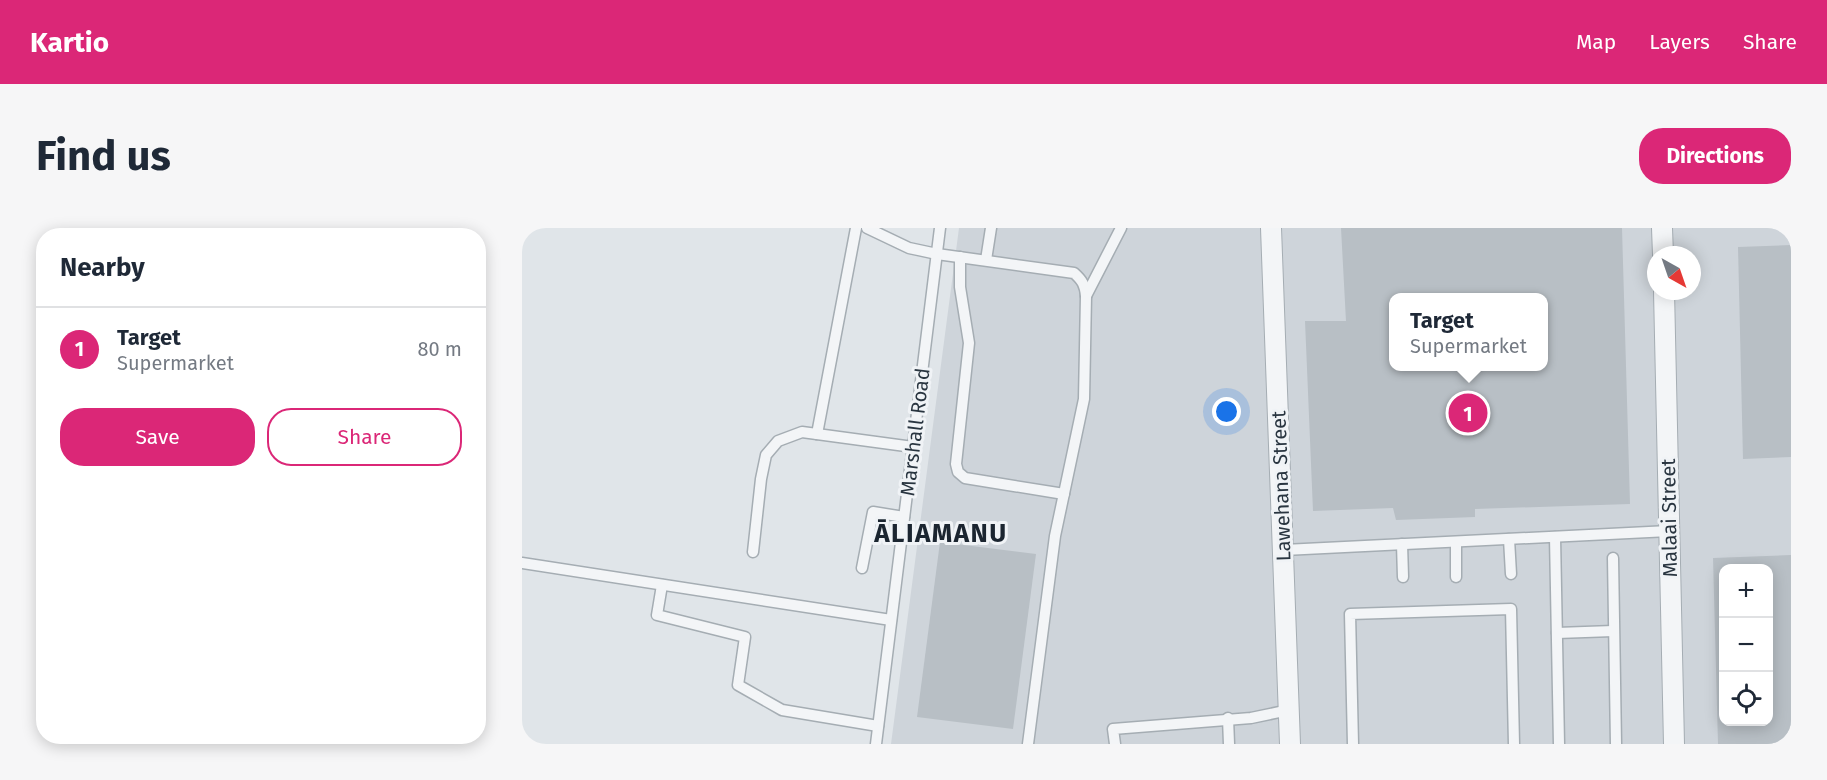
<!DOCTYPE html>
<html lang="en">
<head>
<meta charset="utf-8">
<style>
  :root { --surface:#fff; --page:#f6f6f7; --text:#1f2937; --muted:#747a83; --line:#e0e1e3; --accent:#db2777 }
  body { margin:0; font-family:"Fira Sans",sans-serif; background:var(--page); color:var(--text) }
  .controls { position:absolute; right:18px; bottom:18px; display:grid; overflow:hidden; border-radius:12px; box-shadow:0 3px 15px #0003 }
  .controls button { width:54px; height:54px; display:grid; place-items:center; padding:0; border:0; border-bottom:2px solid var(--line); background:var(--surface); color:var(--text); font:30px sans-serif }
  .compass { position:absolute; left:1125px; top:18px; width:54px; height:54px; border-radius:50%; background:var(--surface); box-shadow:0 3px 15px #0003; rotate:140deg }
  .you { position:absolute; left:705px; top:184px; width:21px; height:21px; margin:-15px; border:4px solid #fff; border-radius:50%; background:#1a73e8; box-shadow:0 0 0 9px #1a73e833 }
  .badge { display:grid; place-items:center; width:39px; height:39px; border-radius:50%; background:var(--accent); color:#fff; font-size:20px; font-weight:700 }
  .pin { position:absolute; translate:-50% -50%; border:3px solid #fff; box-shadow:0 2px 6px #0006 }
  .popup { position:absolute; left:867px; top:65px; width:159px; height:78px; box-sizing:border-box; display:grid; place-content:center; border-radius:12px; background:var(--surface); filter:drop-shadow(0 2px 4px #0005); font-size:20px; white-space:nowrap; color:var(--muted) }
  .popup b { font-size:22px; color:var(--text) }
  .popup::after { content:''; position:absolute; left:50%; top:100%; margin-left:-12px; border:12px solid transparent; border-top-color:var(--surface) }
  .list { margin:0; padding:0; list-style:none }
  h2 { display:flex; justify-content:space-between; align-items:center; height:78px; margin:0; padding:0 24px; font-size:26px }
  h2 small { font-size:20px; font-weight:400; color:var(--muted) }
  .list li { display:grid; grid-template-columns:39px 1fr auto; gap:18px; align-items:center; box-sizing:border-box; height:84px; padding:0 24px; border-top:2px solid var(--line) }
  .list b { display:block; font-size:22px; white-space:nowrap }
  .list p { margin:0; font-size:20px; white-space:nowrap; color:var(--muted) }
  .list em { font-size:20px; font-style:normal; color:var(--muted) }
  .actions { display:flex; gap:12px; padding:18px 24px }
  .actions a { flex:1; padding:14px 0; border:2px solid var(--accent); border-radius:24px; text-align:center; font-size:21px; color:var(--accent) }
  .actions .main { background:var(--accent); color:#fff }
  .icon { flex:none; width:33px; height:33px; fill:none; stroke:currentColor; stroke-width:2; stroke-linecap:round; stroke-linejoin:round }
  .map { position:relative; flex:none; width:1269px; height:516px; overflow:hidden; border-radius:24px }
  header { display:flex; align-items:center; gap:36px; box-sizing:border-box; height:84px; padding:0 30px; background:var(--accent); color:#fff }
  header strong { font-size:28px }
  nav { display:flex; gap:33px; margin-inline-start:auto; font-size:21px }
  .intro { display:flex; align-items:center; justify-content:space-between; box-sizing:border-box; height:144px; padding:0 36px }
  h1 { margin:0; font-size:42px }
  .button { padding:15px 27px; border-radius:24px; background:var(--accent); color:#fff; font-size:21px; font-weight:700 }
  main { display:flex; gap:36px; padding:0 36px }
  aside { flex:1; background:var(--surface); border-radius:24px; box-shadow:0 3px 15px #0003 }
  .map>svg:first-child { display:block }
  .built { fill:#ced4da; fill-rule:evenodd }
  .building { fill:#b8bfc5; fill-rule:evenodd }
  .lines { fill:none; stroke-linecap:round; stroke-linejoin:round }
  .lane-casing { stroke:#a5adb3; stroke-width:13 }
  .street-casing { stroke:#a5adb3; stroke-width:22 }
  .lane { stroke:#f3f5f7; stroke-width:10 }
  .street { stroke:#f3f5f7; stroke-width:20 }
  .labels { text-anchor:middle; stroke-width:6; stroke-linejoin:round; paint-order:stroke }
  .street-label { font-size:20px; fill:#293540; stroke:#f0f3f6 }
  .district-label { font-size:26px; font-weight:bold; letter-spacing:1.5px; fill:#1b2530; stroke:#f0f3f6 }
</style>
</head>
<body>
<header>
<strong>Kartio</strong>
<nav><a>Map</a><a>Layers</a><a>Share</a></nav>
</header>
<div class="intro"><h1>Find us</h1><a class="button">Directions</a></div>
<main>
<aside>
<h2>Nearby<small></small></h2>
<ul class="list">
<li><span class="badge">1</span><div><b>Target</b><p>Supermarket</p></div><em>80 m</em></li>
</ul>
<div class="actions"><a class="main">Save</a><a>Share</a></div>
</aside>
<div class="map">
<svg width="1269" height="516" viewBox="0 0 1269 516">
  <rect width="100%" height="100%" fill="#e0e5e9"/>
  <path class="built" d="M437,0H1269V516H369ZM1134,27H1170V63H1134ZM871,70H1021V138H871ZM1202,340H1246V494H1202Z"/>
  <g class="building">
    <path d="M819,0H1100L1108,276L953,281V289L874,292L871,280L791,283L783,93H824ZM871,70H1021V138H871Z"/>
    <polygon points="1269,17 1269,229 1221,231 1216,19"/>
    <polygon points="418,314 514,326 491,501 395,489"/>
    <path d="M1269,327V516H1196L1191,330ZM1202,340H1246V494H1202Z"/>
  </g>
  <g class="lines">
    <g class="lane-casing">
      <g id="lane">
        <path d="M345,0L387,20L415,26L552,45C560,52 563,57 564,68L562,171L533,308L506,516"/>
        <polyline points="438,29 438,59 447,115 434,236 436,244 443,250 542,266"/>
        <polyline points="464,32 469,0"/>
        <polyline points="564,68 599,0"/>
        <polyline points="295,206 334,0"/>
        <polyline points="1033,309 1037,516"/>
        <polyline points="987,311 989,346"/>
        <polyline points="934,314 934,349"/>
        <polyline points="880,316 881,349"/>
        <polyline points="762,322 1147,303"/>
        <polyline points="231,324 239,251 244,227 256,213 280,204 391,219"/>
        <polyline points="1091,330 1094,516"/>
        <polyline points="0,335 369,392"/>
        <polyline points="340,340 351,284 382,289"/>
        <polyline points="140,357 135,387 223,409 216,457 260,482 356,498"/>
        <polyline points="1035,405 1091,403"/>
        <polyline points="706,490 707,516"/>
        <polyline points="354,516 418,0"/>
        <polyline points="593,516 591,501 729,490 767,482"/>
        <polyline points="831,516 828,386 989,381 992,516"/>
      </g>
    </g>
    <g class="street-casing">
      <g id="street">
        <polyline points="749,0 768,516"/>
        <polyline points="1140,0 1141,27"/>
        <polyline points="1142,63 1152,516"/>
      </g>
    </g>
    <use href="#lane" class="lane"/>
    <use href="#street" class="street"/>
  </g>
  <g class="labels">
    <g class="street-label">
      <text transform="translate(393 204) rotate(-83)" y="7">Marshall Road</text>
      <text transform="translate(759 258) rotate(-92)" y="7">Lawehana Street</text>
      <text transform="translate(1147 290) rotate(-91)" y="7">Malaai Street</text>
    </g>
    <g class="district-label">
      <text x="419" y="314">ĀLIAMANU</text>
    </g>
  </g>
</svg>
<div class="controls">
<button>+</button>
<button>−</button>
<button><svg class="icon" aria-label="locate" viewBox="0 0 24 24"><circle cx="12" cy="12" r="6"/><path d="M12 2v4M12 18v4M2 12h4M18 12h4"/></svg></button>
</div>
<svg class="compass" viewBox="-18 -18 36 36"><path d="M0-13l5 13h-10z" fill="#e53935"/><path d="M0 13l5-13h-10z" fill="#747a83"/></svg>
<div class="you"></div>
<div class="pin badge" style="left:946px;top:185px">1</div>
<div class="popup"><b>Target</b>Supermarket</div>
</div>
</main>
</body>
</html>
